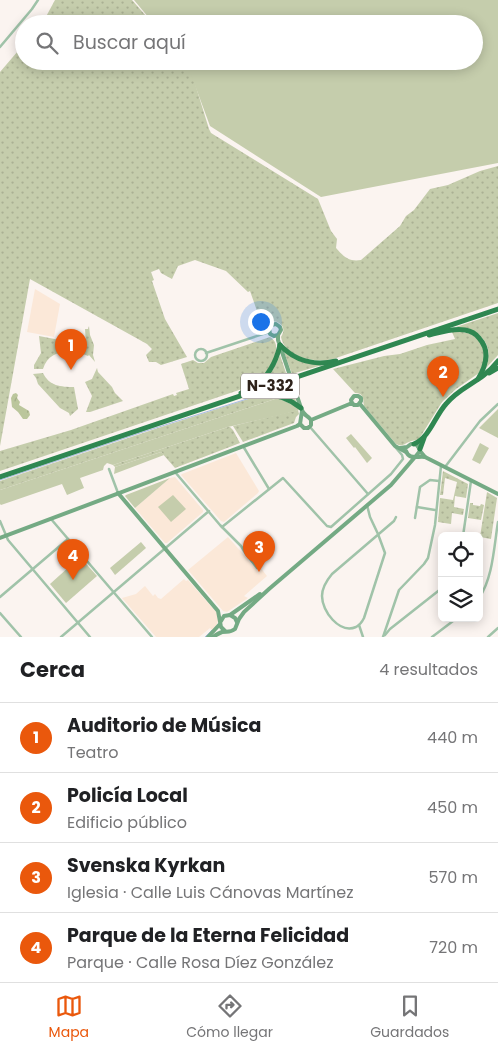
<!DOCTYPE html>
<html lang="es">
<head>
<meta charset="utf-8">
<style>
  :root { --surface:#fff; --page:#f6f6f6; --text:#202124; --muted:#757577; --line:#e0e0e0; --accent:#ea580c }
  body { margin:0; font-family:Poppins,sans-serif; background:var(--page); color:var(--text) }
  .controls { position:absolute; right:15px; bottom:15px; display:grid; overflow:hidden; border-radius:8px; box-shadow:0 2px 12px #0003 }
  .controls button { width:45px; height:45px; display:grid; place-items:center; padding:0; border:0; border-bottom:1px solid var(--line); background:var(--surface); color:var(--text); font:25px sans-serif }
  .you { position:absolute; left:260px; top:321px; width:18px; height:18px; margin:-12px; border:4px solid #fff; border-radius:50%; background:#1a73e8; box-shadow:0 0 0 8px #1a73e833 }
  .badge { display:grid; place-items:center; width:32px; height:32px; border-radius:50%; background:var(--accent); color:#fff; font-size:16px; font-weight:700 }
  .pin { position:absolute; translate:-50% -41px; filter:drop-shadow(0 1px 2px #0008) }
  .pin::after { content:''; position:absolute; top:26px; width:18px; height:15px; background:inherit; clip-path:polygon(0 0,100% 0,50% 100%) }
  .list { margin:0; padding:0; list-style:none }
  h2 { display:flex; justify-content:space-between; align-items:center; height:65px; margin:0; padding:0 20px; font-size:21px }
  h2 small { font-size:16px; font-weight:400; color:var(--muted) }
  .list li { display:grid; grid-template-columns:32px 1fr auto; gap:15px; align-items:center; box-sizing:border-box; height:70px; padding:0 20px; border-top:1px solid var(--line) }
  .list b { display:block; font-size:19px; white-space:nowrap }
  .list p { margin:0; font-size:16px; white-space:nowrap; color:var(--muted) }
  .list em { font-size:16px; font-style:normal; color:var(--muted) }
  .icon { flex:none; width:28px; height:28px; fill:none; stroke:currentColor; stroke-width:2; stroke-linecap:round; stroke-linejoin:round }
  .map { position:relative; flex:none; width:498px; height:637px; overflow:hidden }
  .search { position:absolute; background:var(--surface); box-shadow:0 2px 12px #0003; left:15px; right:15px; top:15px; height:55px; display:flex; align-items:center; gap:12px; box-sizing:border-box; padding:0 18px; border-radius:28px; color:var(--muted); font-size:19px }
  .sheet { height:345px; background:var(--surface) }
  nav { display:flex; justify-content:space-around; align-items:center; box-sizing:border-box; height:70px; border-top:1px solid var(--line); background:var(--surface); font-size:14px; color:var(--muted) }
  nav a { display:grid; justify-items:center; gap:2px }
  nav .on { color:var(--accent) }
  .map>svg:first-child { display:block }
  .commercial { fill:#fbe8d8 }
  .grass { fill:url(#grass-dots) }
  .forest { fill:url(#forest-crowns) }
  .park { fill:#c5cdac }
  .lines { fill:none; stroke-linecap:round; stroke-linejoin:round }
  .stream { stroke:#a8bce2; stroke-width:1 }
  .street { stroke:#a0c3a9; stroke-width:2.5 }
  .secondary { stroke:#74aa84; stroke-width:4 }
  .highway { stroke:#2f8751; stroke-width:5 }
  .labels { text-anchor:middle; stroke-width:4; stroke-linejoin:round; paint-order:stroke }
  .shield { fill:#fff; stroke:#6d645f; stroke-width:1 }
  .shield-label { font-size:15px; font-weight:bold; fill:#2e221a }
</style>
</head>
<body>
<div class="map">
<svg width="498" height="637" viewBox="0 0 498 637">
  <defs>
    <pattern id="grass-dots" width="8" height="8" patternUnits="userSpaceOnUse" patternTransform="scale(1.25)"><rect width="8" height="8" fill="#c5cdac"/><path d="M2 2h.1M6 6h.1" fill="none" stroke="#aab093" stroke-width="1.8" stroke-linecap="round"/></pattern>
    <pattern id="forest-crowns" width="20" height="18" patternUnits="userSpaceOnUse" patternTransform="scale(1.25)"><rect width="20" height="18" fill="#bbc69c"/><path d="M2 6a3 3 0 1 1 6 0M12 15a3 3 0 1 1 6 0" fill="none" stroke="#a1aa86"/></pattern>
  </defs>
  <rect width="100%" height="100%" fill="#fbf4f0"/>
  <g class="commercial">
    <polygon points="35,289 60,304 54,337 27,332"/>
    <polygon points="236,453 259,491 258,493 224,522 221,521 181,475 182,474"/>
    <polygon points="175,477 203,510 203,512 167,543 165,543 135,508 170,478"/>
    <polygon points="228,537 257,570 260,567 267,576 244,596 248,598 227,612 223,611 188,570"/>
    <polygon points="184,579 186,581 188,580 217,613 218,621 216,627 212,630 210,628 199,637 156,637 122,598 136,594 145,586 153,596 155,594 158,598 161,599"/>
  </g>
  <g class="grass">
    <polygon points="55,0 132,0 153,24 42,24"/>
    <path d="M24,44V61H188L209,129L211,133L318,199L331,231L337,239L336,248C344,257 349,262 361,260L400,226L406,216L414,210L430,189L448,185L480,171L498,166V303L333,359C315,363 285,358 281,337C284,332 285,327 279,323C274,320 269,322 266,327L263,328L250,291L248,292L226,271L195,260L178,266L172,279L161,273L159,269L151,272L154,280L152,281L165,319L187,357L161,365L156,362H149L146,355L152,349L147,344L30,279L0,446V72Z"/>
    <path d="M498,313V355L486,368C495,344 480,329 456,327Z"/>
    <polygon points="89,326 90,335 94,345 93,355 95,362 89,355 88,356 83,354 86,343 85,329 88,329"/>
    <path d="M458,331L471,334L479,340L485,352V361L479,373L456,389L442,402L419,439C415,441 412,440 409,442C404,444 402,447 396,444L364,406C363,399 364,393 355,393L333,369L384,356L400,354L427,345L455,339L452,332Z"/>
    <path d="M39,336L70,342L69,351C57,352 47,356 43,369H34V365L41,353Z"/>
    <path d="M270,337C284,345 271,366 264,375C259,380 253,384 248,387L0,471V451L71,430L173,394L174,396L177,395L176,393L189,389L181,364L193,360L198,363H204L211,357Z"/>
    <polygon points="284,352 322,365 292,374"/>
    <path d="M280,355L287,376L258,386C269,377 275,368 280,355Z"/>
    <polygon points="97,368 98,372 112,387 115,393 123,401 90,412 86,412 92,396 85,382 92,379"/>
    <path d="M43,373C49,386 61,387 74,387L78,409L70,416L69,413L60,408L38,384L36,378L33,374Z"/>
    <polygon points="290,383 296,401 295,401 273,393 263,392"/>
    <polygon points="265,396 278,398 0,490 0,481 155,429 254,397"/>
    <polygon points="298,410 299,414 296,417 294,423 243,442 233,426"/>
    <polygon points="228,427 230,427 233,430 240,443 175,468 161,452 115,467 113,465"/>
    <polygon points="443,471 468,484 466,498 455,496 454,507 464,509 463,515 452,513 451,524 438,522 440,498 453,500 457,482 445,478 443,495 440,495"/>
    <polygon points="487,492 497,498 491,539 480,537"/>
    <polygon points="470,503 473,503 473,505 480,506 481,504 484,505 481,520 468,518"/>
  </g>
  <polygon class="forest" points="16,393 18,395 17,398 20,402 19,405 29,411 30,415 27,419 23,419 18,412 12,407 11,398 13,394"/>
  <g class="park">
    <polygon points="134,0 498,0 498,163 321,197 210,126 186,61 474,61 474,24 154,24"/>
    <polygon points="278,398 297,407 299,410 284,414 228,427 113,465 107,463 104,466 103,470 80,478 84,488 67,495 62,484 1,505 0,504 0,490"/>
    <polygon points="498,409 498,438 479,428"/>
    <polygon points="351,434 372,458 367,463 355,447 354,448 346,438"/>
    <polygon points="480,443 489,448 480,464 472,460"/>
    <polygon points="161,452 164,455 114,474 115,467"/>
    <polygon points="170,478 135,508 125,496 126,495"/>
    <polygon points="173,495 186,509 171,522 158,507"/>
    <polygon points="141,542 146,548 115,575 110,568"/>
    <polygon points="80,557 97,576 66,603 50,584"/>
  </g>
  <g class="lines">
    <g class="stream">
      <polyline points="0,480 143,432 250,398"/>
      <polyline points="205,637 212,630"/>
    </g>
    <g class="street">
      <polyline points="0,47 32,9 38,0"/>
      <circle cx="201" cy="355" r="6"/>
      <polyline points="206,353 269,332"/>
      <polyline points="310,427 368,494"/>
      <polyline points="243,446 269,489"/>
      <polyline points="445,467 480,421 498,404"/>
      <polyline points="109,469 118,493"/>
      <polyline points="175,472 220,525 241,546 246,554 257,568"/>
      <path d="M367,505L370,517L378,534L385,553L364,618C362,622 360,625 356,627C339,634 322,611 322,596C322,587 327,580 332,574L394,521L396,517"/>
      <polyline points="417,507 435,510"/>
      <polyline points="415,518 420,487 430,480 439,481"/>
      <polyline points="51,519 152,637"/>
      <polyline points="0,521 8,540 90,637"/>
      <polyline points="222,527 283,478 327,526 331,527 391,474 403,459 402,455 396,448"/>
      <polyline points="463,536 471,481"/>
      <polyline points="0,597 68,539"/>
      <path d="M479,598C493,578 494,546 498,522"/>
      <polyline points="0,613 21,637"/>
      <polyline points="359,625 363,637"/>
      <polyline points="385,635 390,629 442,588"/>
      <polyline points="61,637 209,511"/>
      <polyline points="383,637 399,590 424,564 428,558 435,525 441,466"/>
      <polyline points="432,637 457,618"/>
      <polyline points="488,637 498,628"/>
    </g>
    <g class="secondary">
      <path d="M278,335L274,336L270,334L269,328L271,325L276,324L280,327L281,330L278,335V340L301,408C304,417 307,414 311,420"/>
      <polyline points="360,404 395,446 406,452"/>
      <polyline points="311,420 352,403 354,405 358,405 361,401 361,398 358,396 354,396 351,400 352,403"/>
      <polyline points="300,424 304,428 308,428 311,425 311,420"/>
      <polyline points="400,448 407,447 411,444 416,444 419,448 420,451 416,456"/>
      <path d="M406,451C409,460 417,456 425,457"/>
      <polyline points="420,451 425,457 498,494"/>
      <polyline points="118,493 218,611 221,627 225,631"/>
      <polyline points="0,538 297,426 300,424 302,411"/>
      <polyline points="230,615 260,594"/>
      <polyline points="221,621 224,616 230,615 235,618 237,622"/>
      <polyline points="208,637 220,624"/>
      <path d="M213,637C216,635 219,633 222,632C227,631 230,633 235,629L239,619L244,612L269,589L391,485L415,457"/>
    </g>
    <g class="highway">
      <path d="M429,335C441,332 454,328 465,330C471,331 476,334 479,338C491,351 486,366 478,379"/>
      <path d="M280,345C295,361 315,366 336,361"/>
      <polyline points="489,373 498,368"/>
      <path d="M241,393C263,385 275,367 280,345"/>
      <path d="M251,396C269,392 286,396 301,408"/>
      <path d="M414,444C430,437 435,416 446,404C456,391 471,385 484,375C489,371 494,366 498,361"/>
      <polyline points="420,449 424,438"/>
      <polyline points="0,477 498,309"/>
    </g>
  </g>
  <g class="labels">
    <rect class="shield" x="241" y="373.5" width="58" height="25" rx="4"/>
    <g class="shield-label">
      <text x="270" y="391">N-332</text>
    </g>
  </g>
</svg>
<div class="controls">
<button><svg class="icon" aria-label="locate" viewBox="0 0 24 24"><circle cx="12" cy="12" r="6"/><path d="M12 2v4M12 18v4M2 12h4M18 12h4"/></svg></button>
<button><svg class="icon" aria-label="layers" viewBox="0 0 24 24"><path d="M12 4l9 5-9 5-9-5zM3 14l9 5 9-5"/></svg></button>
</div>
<div class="you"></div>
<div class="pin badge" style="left:71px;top:370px">1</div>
<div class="pin badge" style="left:443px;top:397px">2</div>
<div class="pin badge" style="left:259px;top:572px">3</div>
<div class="pin badge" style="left:73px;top:580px">4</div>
<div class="search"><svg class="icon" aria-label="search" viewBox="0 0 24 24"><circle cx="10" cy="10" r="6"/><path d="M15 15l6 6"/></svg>Buscar aquí</div>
</div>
<section class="sheet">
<h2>Cerca<small>4 resultados</small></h2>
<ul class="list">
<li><span class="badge">1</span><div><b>Auditorio de Música</b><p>Teatro</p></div><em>440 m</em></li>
<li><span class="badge">2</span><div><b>Policía Local</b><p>Edificio público</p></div><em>450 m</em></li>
<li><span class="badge">3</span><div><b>Svenska Kyrkan</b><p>Iglesia · Calle Luis Cánovas Martínez</p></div><em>570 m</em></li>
<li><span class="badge">4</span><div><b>Parque de la Eterna Felicidad</b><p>Parque · Calle Rosa Díez González</p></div><em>720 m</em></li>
</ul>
</section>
<nav>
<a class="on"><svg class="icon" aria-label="map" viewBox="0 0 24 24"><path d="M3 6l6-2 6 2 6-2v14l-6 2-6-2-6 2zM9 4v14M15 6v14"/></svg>Mapa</a>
<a><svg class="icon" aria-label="directions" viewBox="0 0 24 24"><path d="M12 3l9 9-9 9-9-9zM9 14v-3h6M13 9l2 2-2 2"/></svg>Cómo llegar</a>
<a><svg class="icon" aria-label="saved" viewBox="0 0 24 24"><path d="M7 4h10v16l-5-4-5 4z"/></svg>Guardados</a>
</nav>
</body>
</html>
